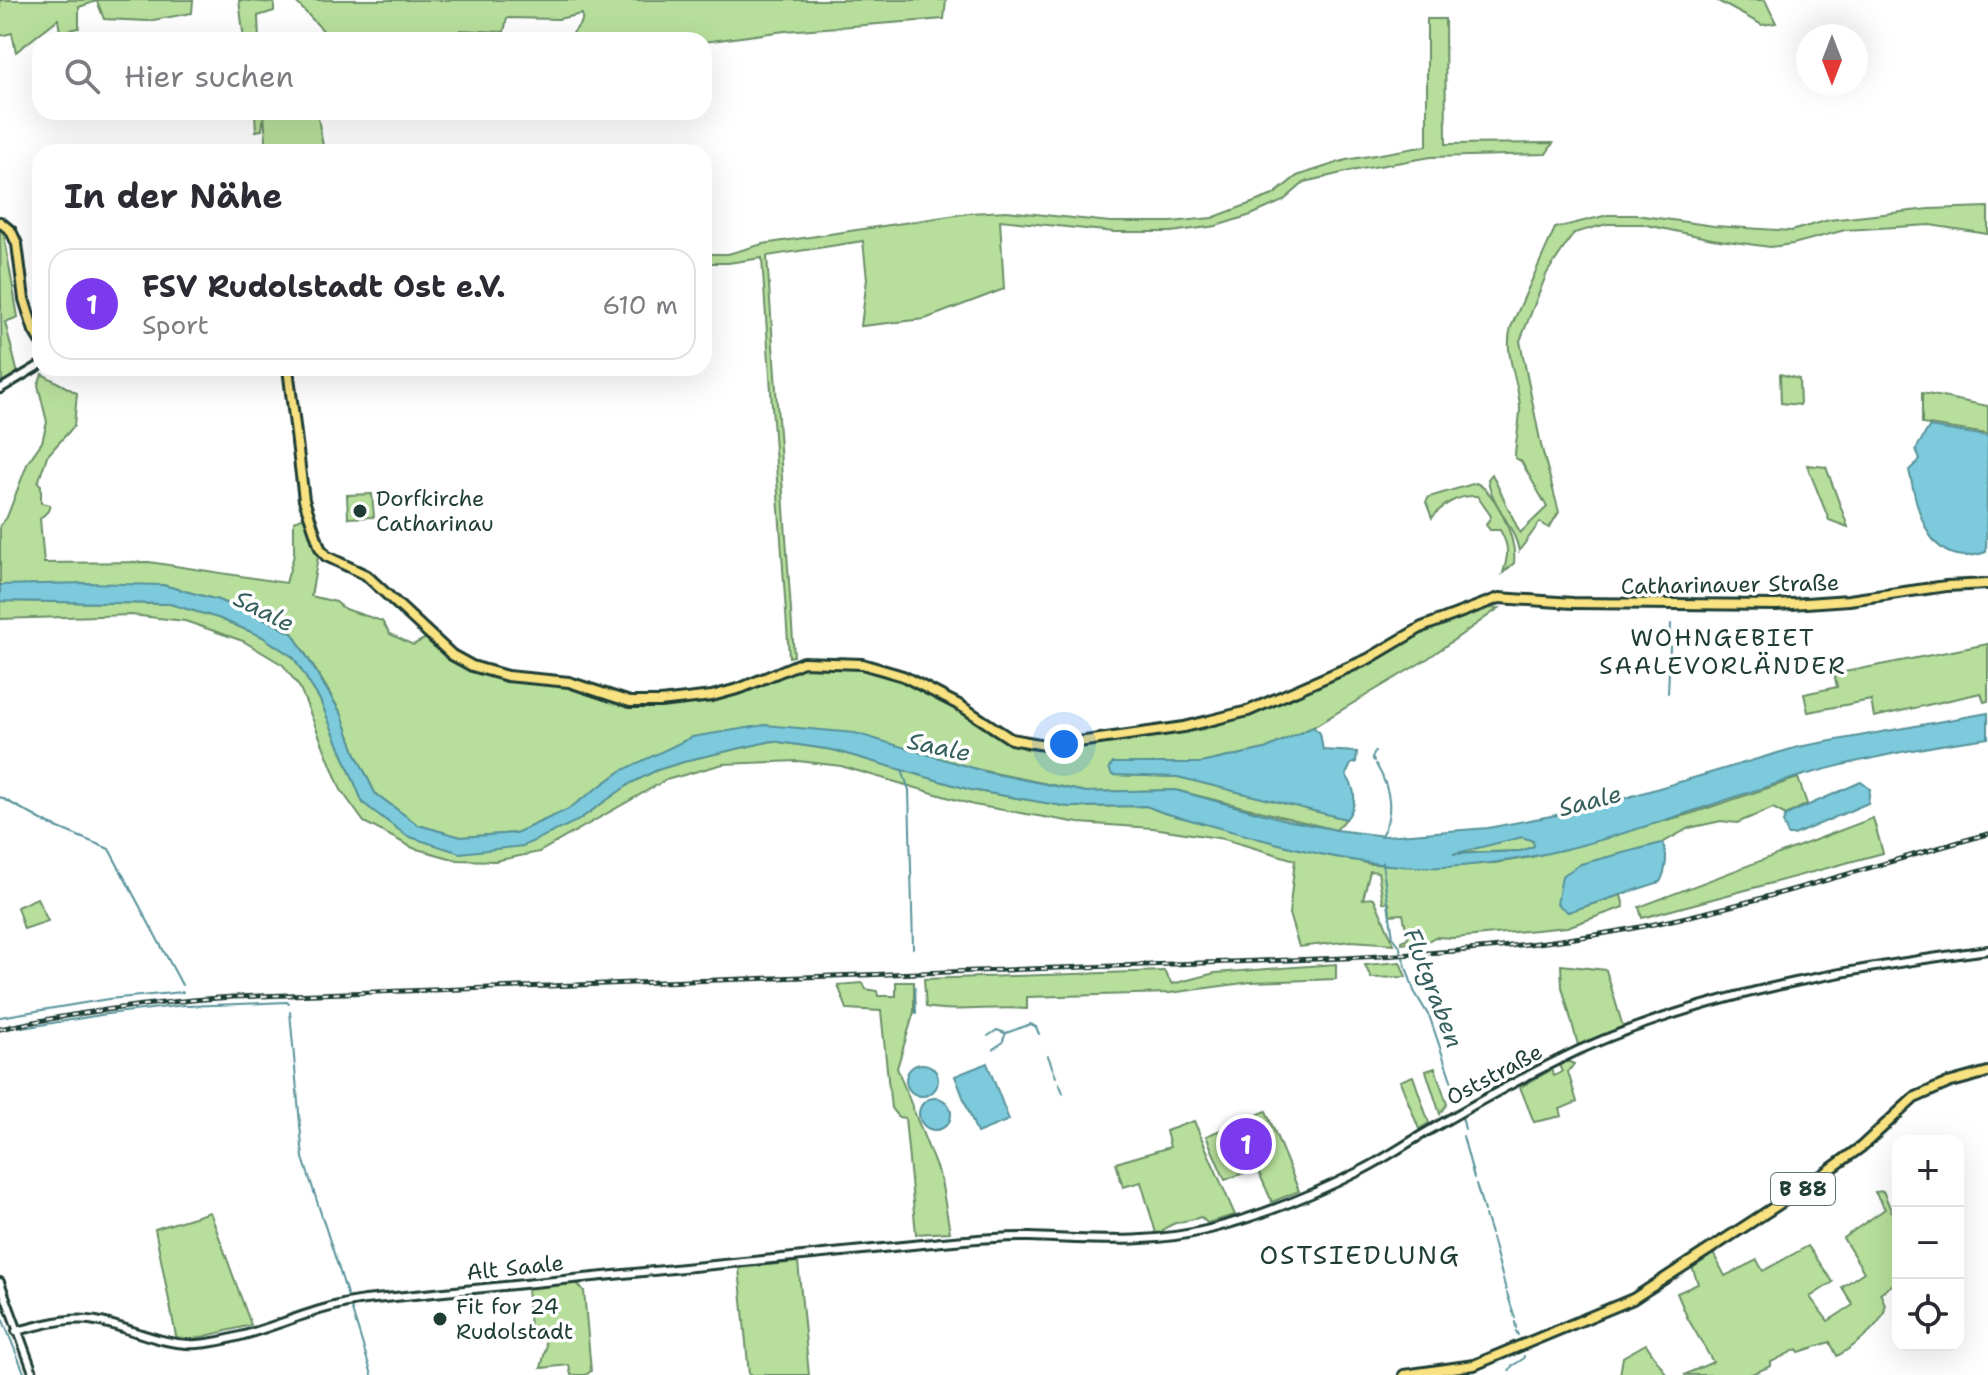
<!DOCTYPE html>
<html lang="de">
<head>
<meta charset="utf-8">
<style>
  :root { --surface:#fff; --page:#f2f2f3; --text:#2b2b33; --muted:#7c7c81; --line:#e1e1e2; --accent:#7c3aed }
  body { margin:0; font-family:"Shantell Sans",sans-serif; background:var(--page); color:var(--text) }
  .controls { position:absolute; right:24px; bottom:24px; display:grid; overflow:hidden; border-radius:16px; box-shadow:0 8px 32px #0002 }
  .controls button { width:72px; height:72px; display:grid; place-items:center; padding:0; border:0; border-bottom:2px solid var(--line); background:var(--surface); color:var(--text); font:40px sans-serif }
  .compass { position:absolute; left:1796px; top:24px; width:72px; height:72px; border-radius:50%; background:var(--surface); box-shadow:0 8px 32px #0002; rotate:180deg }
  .you { position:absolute; left:1064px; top:744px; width:28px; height:28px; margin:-20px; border:6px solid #fff; border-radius:50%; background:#1a73e8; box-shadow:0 0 0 12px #1a73e833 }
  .badge { display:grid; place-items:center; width:52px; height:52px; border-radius:50%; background:var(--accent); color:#fff; font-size:26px; font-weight:700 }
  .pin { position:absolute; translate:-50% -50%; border:4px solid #fff; box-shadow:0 2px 8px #0006 }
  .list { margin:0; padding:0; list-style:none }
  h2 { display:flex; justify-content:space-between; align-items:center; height:104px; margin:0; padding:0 32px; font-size:34px }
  h2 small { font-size:26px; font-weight:400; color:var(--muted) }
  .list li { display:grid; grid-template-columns:52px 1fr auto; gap:24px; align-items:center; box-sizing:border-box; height:112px; margin:0 16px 16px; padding:0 16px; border:2px solid var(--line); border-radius:24px }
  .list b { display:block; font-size:30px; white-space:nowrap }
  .list p { margin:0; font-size:26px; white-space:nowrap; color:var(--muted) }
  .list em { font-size:26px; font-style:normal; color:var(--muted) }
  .icon { flex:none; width:44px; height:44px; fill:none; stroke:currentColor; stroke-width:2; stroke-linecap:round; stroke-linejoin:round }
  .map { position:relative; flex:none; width:1988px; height:1375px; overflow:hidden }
  .search { position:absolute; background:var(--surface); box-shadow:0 8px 32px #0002; left:32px; top:32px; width:680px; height:88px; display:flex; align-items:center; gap:20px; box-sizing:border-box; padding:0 28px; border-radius:24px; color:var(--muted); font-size:30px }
  .panel { position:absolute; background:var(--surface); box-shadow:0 8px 32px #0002; left:32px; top:144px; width:680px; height:232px; border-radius:24px }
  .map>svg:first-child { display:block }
  .green { fill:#b7df9b; stroke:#6b8e68; stroke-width:2 }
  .water { fill:#7dcadc; stroke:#579299; stroke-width:2; fill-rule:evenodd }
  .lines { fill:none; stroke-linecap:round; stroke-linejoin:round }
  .stream { stroke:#579299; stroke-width:2 }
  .minor-casing { stroke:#1f3d34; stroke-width:12 }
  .major-casing { stroke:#1f3d34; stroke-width:14 }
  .minor { stroke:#fff; stroke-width:6 }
  .major { stroke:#f8e281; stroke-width:8 }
  .rail-casing { stroke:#1f3d34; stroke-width:5 }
  .rail { stroke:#fff; stroke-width:2; stroke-dasharray:6; stroke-linecap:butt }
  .poi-dot { fill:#1f3d34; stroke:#fff; stroke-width:3 }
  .labels { text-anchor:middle; stroke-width:7; stroke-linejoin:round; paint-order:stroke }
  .shield { fill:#fff; stroke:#627771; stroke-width:2 }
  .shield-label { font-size:20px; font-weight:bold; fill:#1f3d34 }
  .poi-label { font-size:22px; fill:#1f3d34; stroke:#fff; text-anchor:start }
  .street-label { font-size:22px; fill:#1f3d34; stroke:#fff }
  .water-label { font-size:24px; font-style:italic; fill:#36605e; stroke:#fff }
  .neighbourhood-label { font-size:24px; letter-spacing:2px; fill:#1f3d34; stroke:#fff }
  .quarter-label { font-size:26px; letter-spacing:2px; fill:#1f3d34; stroke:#fff }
</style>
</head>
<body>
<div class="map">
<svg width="1988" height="1375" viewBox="0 0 1988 1375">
  <rect width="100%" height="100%" fill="#fff"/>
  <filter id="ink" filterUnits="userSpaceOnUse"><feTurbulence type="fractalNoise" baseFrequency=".0125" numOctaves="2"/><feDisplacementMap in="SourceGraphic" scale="16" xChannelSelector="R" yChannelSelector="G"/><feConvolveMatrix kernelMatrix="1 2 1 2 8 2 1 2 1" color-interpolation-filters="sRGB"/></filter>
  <g filter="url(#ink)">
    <g class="green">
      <polygon points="0,0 193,0 192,13 148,21 104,19 97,1 79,7 79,28 60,32 58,19 16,52 12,33 0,36"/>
      <polygon points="239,0 274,3 274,11 258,16 259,40 244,40"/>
      <polygon points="292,0 946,0 944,19 785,31 704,42 568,40 582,21 582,14 558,19 507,18 504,32 460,30 450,40 332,40 297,3"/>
      <polygon points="1716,0 1765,0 1776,23 1762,25"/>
      <polygon points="1427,19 1445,19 1446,144 1553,143 1546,154 1431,157 1350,171 1305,182 1283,201 1251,215 1216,226 1171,232 1114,232 1000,220 1004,289 925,319 861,326 867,279 863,241 767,256 794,656 789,657 762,258 728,263 704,263 704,254 728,254 763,244 970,213 1007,211 1110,222 1171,222 1212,218 1273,195 1297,176 1346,160 1427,146"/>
      <polygon points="253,112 317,112 324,152 267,152 264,114 262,130 256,131 255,114"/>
      <path d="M1988,207V234L1930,225L1845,230L1793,244L1770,247L1712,239L1642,224H1607L1574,233L1547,273L1520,341L1541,445L1559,512L1549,528L1540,522L1519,551C1514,524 1491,505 1488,479L1492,474L1520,533L1547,507L1521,461L1515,458C1515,441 1520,425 1520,408C1519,380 1503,355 1511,327L1555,228L1608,215H1636L1714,226L1791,231L1829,220L1929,209Z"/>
      <polygon points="0,228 3,230 18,317 5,322 18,374 2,385"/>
      <polygon points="42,374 77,393 74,426 47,456 38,483 41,485 41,503 50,505 48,511 40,519 44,563 149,562 286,583 294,555 294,521 305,517 318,557 311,596 336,602 345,609 382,621 390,634 413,645 426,638 456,660 482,674 507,680 557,684 622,706 704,703 758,687 799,667 833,665 862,669 901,678 975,718 990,733 1026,749 1048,751 1101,741 1205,729 1272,707 1367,663 1420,629 1467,609 1499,608 1427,659 1313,727 1265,749 1201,763 1113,763 1113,775 1178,777 1346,819 1336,830 1175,790 1086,792 765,725 621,771 567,810 516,833 461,837 418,825 375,793 355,752 342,715 325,685 293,634 271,622 218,600 163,585 0,585 0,526 7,517 28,462 42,442 47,422 38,385"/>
      <polygon points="1780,374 1799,379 1800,405 1781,403"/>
      <polygon points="1922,393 1988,406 1988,434 1922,424"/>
      <polygon points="1807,465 1826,467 1848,527 1829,520"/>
      <path d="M1476,483C1497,493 1517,540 1514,563L1503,573C1508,556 1510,547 1500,530H1490L1486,525L1491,516L1477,496C1458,495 1443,504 1432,518L1426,502L1429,497Z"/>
      <polygon points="372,494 374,517 348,518 347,495"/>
      <polygon points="0,601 170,604 218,618 261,636 293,657 320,700 363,803 460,853 577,821 631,783 657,770 697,758 772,741 833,750 971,790 1069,807 1147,806 1164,813 1370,864 1440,867 1495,863 1532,857 1693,813 1798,778 1807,804 1786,815 1773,808 1737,823 1721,821 1689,828 1662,843 1581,864 1568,912 1621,895 1624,907 1567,927 1454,938 1435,937 1428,941 1402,944 1402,941 1408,938 1403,914 1390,915 1389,903 1383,902 1378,872 1370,871 1363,899 1374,898 1394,944 1351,941 1299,947 1289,914 1295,860 1224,839 1153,828 1079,823 974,805 841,766 798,761 723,764 666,780 539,852 495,861 457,860 413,848 364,822 341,790 300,688 283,665 243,641 185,621 131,615 0,619"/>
      <polygon points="1988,644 1988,701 1984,702 1981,693 1874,717 1871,700 1808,712 1804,694 1837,687 1834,674"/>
      <polygon points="1873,818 1883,853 1642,918 1639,907"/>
      <polygon points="1522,837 1528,838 1535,843 1534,846 1521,851 1452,853"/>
      <polygon points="37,898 48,921 24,929 17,907"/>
      <polygon points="1400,962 1406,977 1371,978 1365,965"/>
      <path d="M1336,964V979L1251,982L1170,993L1027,997V1009C993,1006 959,1013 926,1007L924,979L1164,971L1172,984L1215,973Z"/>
      <polygon points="1561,965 1606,970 1623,1027 1578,1045 1562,987"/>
      <polygon points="896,982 914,982 914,1012 897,1068 941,1180 950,1232 916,1234 905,1118 898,1117 891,1108 881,1011 847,1009 838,985 863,983 866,989 877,991 878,996 896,996"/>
      <polygon points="1567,1061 1574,1064 1568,1072 1577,1102 1560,1109 1562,1116 1534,1122 1520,1087 1551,1070 1554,1076 1562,1072 1559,1065"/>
      <polygon points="1435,1068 1447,1104 1440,1114 1426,1071"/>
      <polygon points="1413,1076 1429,1123 1419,1129 1400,1081"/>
      <polygon points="1266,1111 1299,1191 1272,1202 1257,1168 1225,1180 1206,1136"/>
      <path d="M1194,1121L1235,1215L1207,1223L1201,1217C1187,1222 1171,1220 1161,1233H1156L1141,1182L1123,1187L1116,1163L1170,1147L1166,1131Z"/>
      <path d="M1883,1191L1898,1227V1281L1880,1293C1882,1297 1884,1301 1885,1306C1886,1322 1851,1349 1837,1356L1830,1342L1799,1352L1797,1349L1771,1362V1366L1749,1375H1684L1713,1362L1687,1317L1677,1293L1698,1284L1692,1266L1713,1253L1725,1276L1757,1260L1763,1271L1808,1246L1833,1282L1810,1297L1828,1321L1853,1305L1842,1287L1864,1272L1843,1238L1885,1209L1875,1192Z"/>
      <polygon points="210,1212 251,1325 185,1341 176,1336 155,1229"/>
      <polygon points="798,1262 809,1375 749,1375 739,1268"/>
      <polygon points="577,1283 584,1291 591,1371 586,1375 571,1375 569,1365 541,1368 546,1347 544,1332 530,1329 527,1288"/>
      <polygon points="1646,1344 1667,1375 1620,1375 1623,1357"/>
    </g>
    <g class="water">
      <path d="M1929,427L1988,436L1986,552C1928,572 1918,511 1909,470L1920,460L1916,449Z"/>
      <path d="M86,583L163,585L218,600L271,622L293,634L342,715L355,752L375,793L418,825L461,837L516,833L567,810L621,771L692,737L765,725L855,733L990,773L1086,792L1175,790L1286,820L1336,830L1385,836L1488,828L1588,809L1798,747L1988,713V738C1926,746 1865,758 1804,775C1686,810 1568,863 1442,867C1348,870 1254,836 1164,813L1146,806L1069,807L971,790L833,750L772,741L697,758L657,770L631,783L577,821L523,846L460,853L407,836L363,803L320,700L293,657L261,636L218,618L170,604L0,601V585ZM1522,837L1533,841L1534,846L1521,851L1453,854Z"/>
      <path d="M1313,727L1320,733L1323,750L1357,752L1356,762L1351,764L1346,775C1357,790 1357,806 1346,819L1178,777L1112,775L1109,768L1113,763H1201L1265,749Z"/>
      <polygon points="1861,782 1870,789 1868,803 1794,835 1788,835 1783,822 1786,815"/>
      <path d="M1662,843C1669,853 1666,871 1660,882L1568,912L1557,904L1562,876L1581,864Z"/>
      <polygon points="987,1063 1009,1120 977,1133 955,1076"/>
      <circle cx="922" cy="1080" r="16"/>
      <circle cx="935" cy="1114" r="16"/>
    </g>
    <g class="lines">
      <g class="stream">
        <polyline points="1668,693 1671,624"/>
        <polyline points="1374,761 1372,758 1375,752"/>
        <path d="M1376,764C1390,788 1396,813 1380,837"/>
        <polyline points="902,770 909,790 913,948"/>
        <polyline points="0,797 49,824 109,849 182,985"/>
        <polyline points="1382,862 1393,937 1399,945 1414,991 1430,1018 1454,1089"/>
        <polyline points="915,987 916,1013"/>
        <polyline points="187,1006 287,1002 289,1004"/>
        <polyline points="290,1012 303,1158 348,1297"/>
        <polyline points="0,1017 108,999 183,992"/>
        <polyline points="22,1028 107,1014 185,1005"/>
        <polyline points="988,1036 997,1030 1005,1033"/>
        <polyline points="993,1049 1002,1043 1006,1033 1031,1024 1036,1027 1039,1034"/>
        <polyline points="1048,1056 1056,1077"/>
        <polyline points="1059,1083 1063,1093"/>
        <polyline points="1462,1117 1465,1129"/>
        <polyline points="1463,1136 1474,1178"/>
        <polyline points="1476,1184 1484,1211"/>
        <polyline points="1485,1215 1491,1234"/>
        <polyline points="1492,1238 1506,1290"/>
        <polyline points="1507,1293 1515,1318"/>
        <polyline points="351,1307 372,1375"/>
        <polyline points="0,1313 25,1375"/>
        <polyline points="1515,1322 1516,1328"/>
        <polyline points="1516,1331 1518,1335"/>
        <polyline points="1509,1371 1512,1366 1523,1359 1524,1356"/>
      </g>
      <g class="minor-casing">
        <g id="minor">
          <polyline points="0,389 40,365"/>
          <polyline points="0,1282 34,1375"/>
          <path d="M16,1331C43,1325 68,1316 96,1321C130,1327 161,1346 198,1344C252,1340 308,1307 365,1300L933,1243C965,1240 998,1236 1030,1237C1091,1239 1150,1245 1210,1229C1261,1216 1315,1194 1362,1170C1386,1158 1407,1143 1430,1130C1478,1102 1528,1074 1579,1050C1709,992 1848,969 1988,950"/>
        </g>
      </g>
      <g class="major-casing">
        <g id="major">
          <polyline points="0,222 11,231 17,244 24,299 34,331 40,341"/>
          <polyline points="288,368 304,500 320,548 326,556 366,575 452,655 472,666 507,676 569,682 630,702 660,702 712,696 741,688 803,662 862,664 903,676 961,706 1011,739 1050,746 1184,727 1248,711 1368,659 1422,627 1499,598 1573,603 1777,605 1849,600 1946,586 1988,584"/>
          <polyline points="1404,1375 1474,1365 1633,1299 1810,1184 1861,1147 1914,1098 1948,1083 1988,1072"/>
        </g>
      </g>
      <use href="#minor" class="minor"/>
      <use href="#major" class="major"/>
      <g class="rail-casing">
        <path id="rail" d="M0,1029C77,1012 155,1002 233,997L1345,958C1438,953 1532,947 1624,930C1747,907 1867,867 1988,834"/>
      </g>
      <use href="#rail" class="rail"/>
    </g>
  </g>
  <g class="poi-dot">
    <circle cx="360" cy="511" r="8"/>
    <circle cx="440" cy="1319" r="8"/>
  </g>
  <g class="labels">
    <rect class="shield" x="1771" y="1173" width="64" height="32" rx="6"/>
    <g class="shield-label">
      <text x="1803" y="1196">B 88</text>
    </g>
    <g class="poi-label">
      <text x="376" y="506">Dorfkirche<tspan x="376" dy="25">Catharinau</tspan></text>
      <text x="456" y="1314">Fit for 24<tspan x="456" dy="25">Rudolstadt</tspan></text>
    </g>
    <g class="street-label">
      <text transform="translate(1730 584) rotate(-1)" y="8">Catharinauer Straße</text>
      <text transform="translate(1494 1074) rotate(-28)" y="8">Oststraße</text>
      <text transform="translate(515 1267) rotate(-6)" y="8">Alt Saale</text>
    </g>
    <g class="water-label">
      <text transform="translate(264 611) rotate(27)" y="8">Saale</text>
      <text transform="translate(939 747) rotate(12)" y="8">Saale</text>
      <text transform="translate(1590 801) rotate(-14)" y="8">Saale</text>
      <text transform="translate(1433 988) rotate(69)" y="8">Flutgraben</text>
    </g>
    <g class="neighbourhood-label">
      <text x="1723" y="646">WOHNGEBIET<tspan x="1723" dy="28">SAALEVORLÄNDER</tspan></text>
    </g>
    <g class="quarter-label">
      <text x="1360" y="1264">OSTSIEDLUNG</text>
    </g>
  </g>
</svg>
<div class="controls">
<button>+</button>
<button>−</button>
<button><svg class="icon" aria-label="locate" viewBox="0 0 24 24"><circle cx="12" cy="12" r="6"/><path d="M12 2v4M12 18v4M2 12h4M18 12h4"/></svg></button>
</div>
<svg class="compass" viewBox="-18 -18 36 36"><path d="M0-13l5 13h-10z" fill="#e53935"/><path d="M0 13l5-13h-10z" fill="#7c7c81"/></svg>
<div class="you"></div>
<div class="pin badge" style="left:1246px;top:1144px">1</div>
<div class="search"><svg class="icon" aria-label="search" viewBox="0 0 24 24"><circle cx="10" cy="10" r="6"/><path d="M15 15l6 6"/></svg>Hier suchen</div>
<section class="panel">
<h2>In der Nähe<small></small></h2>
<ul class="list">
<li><span class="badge">1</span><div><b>FSV Rudolstadt Ost e.V.</b><p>Sport</p></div><em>610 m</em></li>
</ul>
</section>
</div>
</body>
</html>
